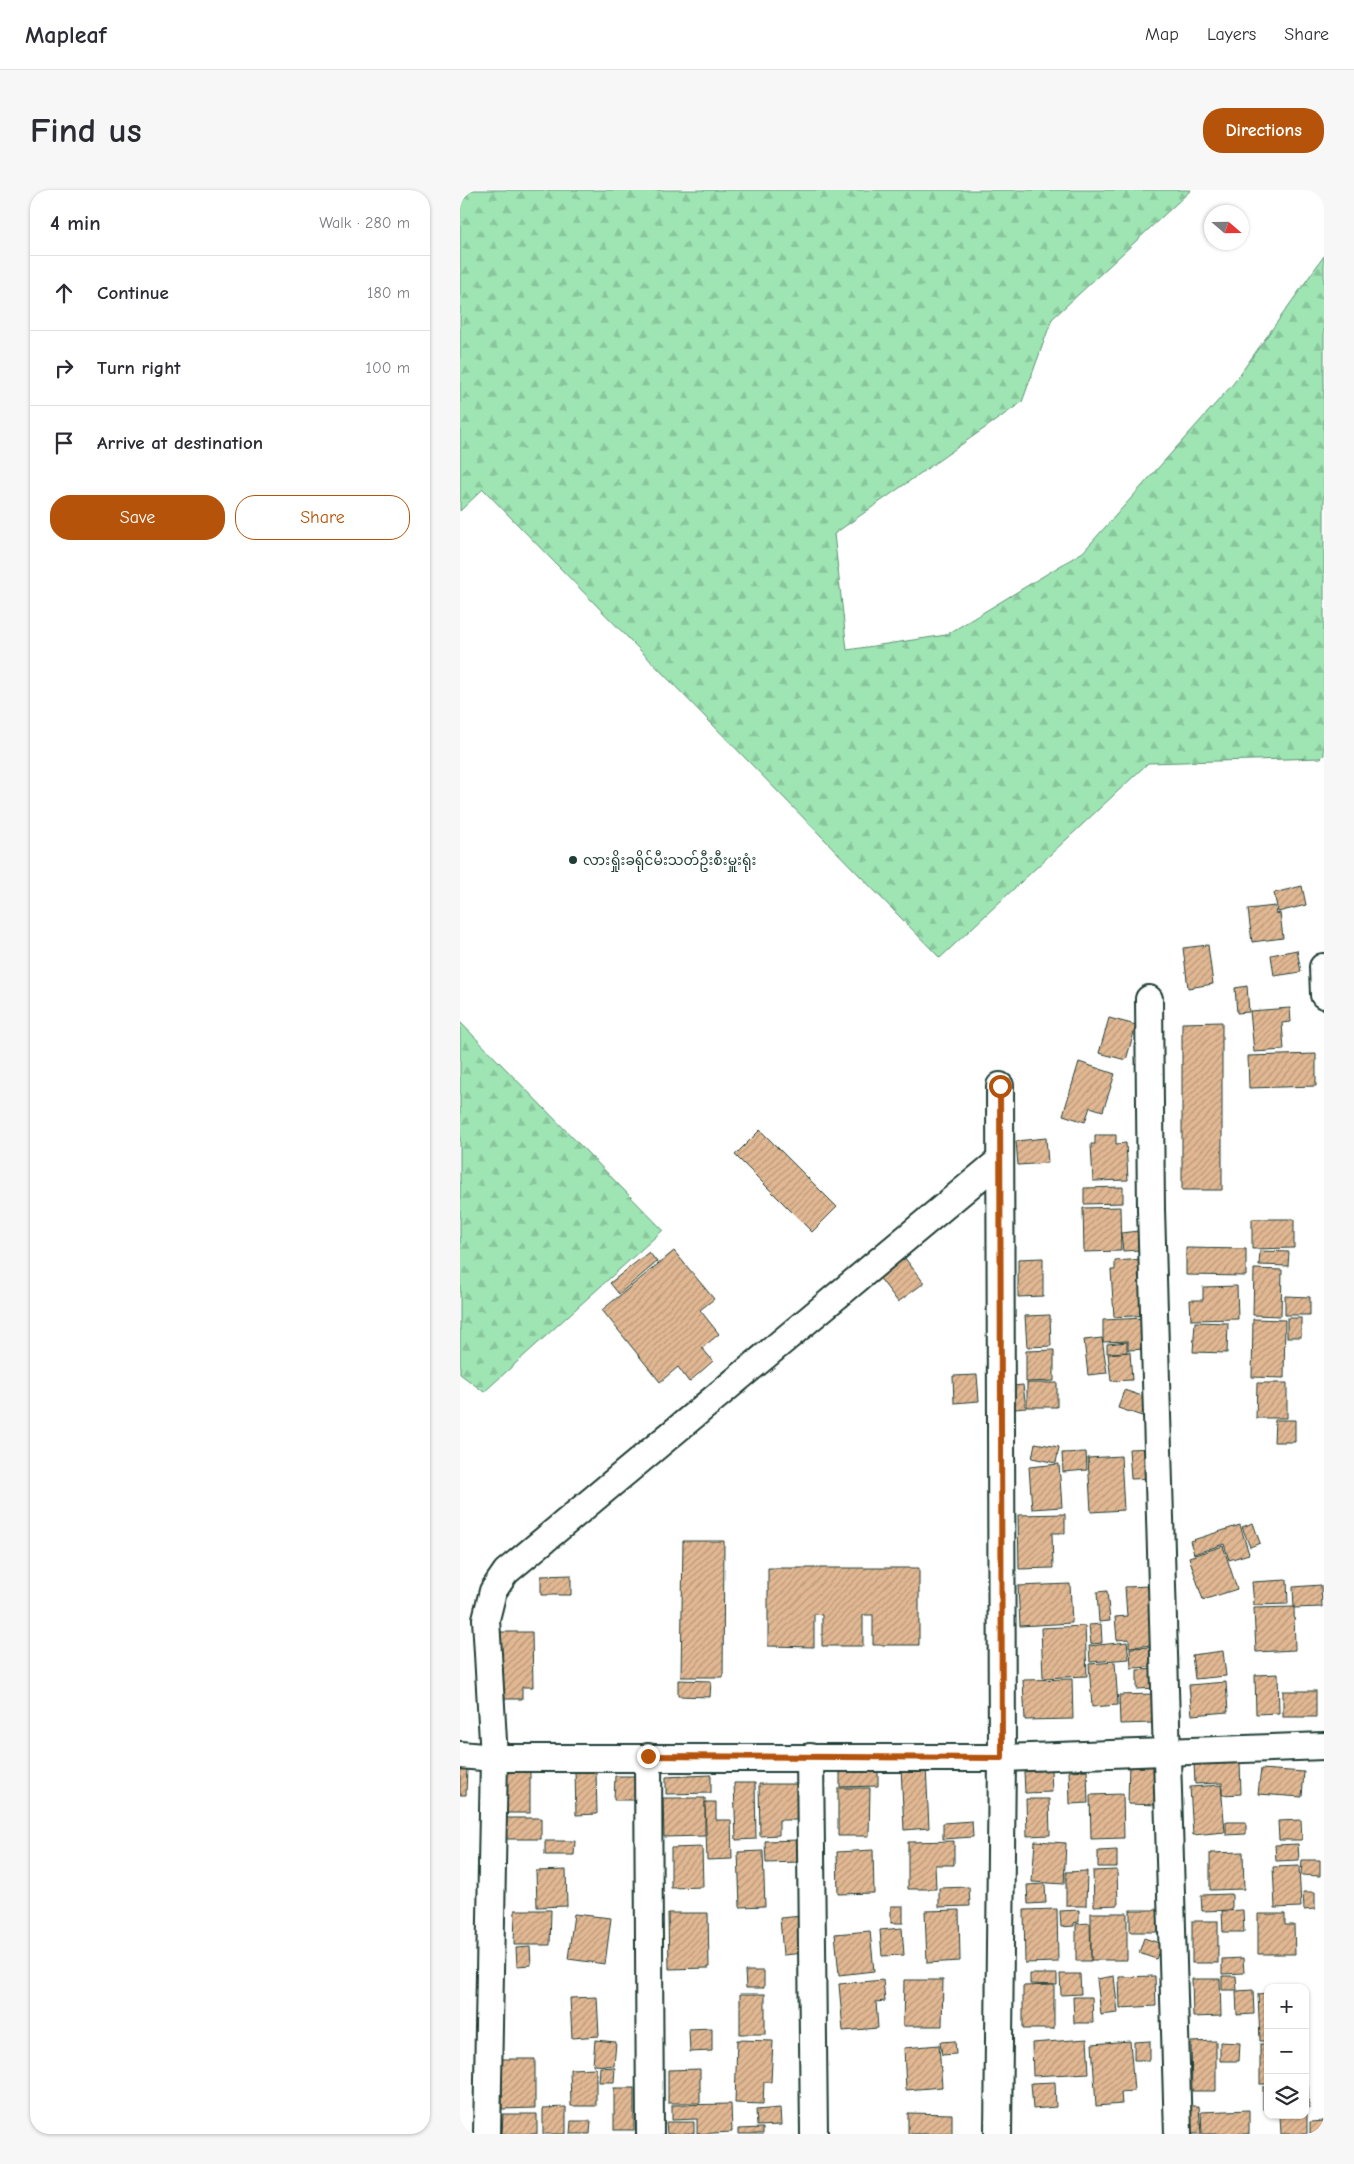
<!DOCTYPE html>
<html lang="en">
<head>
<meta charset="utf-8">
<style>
  :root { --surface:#fff; --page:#f7f7f7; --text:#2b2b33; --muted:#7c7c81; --line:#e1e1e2; --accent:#b45309 }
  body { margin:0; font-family:"Comic Neue","Noto Sans Myanmar",sans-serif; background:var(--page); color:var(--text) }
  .controls { position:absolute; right:15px; bottom:15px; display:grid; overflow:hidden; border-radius:10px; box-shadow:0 1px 4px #0004 }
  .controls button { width:45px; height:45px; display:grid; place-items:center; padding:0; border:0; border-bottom:1px solid var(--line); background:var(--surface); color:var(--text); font:25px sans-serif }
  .compass { position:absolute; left:744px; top:15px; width:45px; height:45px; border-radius:50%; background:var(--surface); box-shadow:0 1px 4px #0004; rotate:110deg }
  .stop { position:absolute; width:15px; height:15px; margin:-11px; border:4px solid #b45309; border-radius:50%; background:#fff }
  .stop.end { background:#b45309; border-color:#fff; box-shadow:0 1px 5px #0008 }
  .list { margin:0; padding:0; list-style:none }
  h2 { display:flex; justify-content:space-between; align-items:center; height:65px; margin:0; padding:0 20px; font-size:21px }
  h2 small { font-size:16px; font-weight:400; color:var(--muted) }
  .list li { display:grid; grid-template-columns:32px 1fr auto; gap:15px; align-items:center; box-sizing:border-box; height:75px; padding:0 20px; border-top:1px solid var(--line) }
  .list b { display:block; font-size:19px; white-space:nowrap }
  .list em { font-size:16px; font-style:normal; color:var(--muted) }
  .actions { display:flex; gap:10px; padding:15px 20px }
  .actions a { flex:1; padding:11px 0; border:1px solid var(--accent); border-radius:20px; text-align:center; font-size:18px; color:var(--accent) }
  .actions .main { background:var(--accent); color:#fff }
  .icon { flex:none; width:28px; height:28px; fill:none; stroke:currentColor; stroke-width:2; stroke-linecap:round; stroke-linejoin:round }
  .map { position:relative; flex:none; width:864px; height:1944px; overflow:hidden; border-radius:20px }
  header { display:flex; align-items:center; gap:30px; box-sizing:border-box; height:70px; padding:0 25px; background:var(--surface); border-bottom:1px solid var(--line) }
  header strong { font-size:24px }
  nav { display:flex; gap:28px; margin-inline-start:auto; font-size:18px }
  .intro { display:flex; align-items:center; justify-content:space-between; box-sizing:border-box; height:120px; padding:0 30px }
  h1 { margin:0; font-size:35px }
  .button { padding:12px 22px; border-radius:20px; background:var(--accent); color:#fff; font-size:18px; font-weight:700 }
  main { display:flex; gap:30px; padding:0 30px }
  aside { flex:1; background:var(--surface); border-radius:20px; box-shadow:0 1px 4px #0004 }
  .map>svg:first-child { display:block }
  .forest { fill:url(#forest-firs); stroke:#5e9174 }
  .building { fill:url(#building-hatch); stroke:#1f3d34 }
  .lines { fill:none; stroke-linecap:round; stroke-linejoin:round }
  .street-casing { stroke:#1f3d34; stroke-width:30 }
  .street { stroke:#fff; stroke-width:26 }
  .route { stroke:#b45309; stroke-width:6 }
  .poi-dot { fill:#1f3d34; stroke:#fff; stroke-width:2 }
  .labels { text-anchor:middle; stroke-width:5; stroke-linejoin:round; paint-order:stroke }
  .poi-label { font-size:14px; fill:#1f3d34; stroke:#fff; text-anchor:start }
</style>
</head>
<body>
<header>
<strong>Mapleaf</strong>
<nav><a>Map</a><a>Layers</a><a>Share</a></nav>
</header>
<div class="intro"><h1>Find us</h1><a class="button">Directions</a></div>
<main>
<aside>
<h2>4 min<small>Walk · 280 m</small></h2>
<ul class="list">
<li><svg class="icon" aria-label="ahead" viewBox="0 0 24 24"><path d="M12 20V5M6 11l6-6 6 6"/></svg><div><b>Continue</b></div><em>180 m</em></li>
<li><svg class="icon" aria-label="right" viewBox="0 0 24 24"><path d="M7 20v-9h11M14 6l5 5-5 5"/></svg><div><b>Turn right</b></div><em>100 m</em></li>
<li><svg class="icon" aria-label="arrive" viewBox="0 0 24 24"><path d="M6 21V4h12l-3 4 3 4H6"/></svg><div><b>Arrive at destination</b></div></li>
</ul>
<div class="actions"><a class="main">Save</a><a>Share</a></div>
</aside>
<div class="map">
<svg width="864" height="1944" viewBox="0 0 864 1944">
  <defs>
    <pattern id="forest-firs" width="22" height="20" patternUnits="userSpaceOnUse" patternTransform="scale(1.25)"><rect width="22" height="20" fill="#9ee5b3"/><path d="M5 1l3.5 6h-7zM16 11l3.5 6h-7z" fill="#88c59b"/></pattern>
    <pattern id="building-hatch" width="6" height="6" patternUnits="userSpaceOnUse" patternTransform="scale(1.25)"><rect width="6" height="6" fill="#e2b893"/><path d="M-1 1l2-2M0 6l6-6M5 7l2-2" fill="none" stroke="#b79779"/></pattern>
  </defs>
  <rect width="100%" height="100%" fill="#fff"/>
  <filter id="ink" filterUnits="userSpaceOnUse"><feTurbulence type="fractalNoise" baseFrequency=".02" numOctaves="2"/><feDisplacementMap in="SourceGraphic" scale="10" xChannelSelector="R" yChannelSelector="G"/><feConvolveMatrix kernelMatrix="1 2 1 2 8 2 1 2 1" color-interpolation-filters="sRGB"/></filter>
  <g filter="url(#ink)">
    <g class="forest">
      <polygon points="0,0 731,0 592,129 562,212 374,344 387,460 486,445 623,362 773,194 864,66 864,565 861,568 688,573 480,768 23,299 0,321"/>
      <polygon points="0,832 203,1040 24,1202 0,1184"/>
    </g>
    <g class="building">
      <polygon points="842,696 846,715 818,722 814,703"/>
      <polygon points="815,716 816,724 820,723 823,748 792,752 788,719"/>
      <polygon points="748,755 753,794 728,798 723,758"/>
      <polygon points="837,760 841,782 814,786 811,765"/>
      <polygon points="787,796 789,822 777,823 775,798"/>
      <polygon points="830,818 831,832 822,833 824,860 794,862 790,821"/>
      <polygon points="649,828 676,835 666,870 639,863"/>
      <polygon points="762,832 762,1000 722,1000 722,833"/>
      <polygon points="856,864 856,896 789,898 788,866"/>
      <polygon points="619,872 655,884 643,921 630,917 625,932 603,925"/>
      <polygon points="300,940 377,1017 352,1042 275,965"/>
      <polygon points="635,945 656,945 656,954 666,953 668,990 633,991 631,954 635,954"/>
      <polygon points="586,948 588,973 558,975 556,951"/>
      <polygon points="663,997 663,1013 624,1014 624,998"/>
      <polygon points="660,1017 661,1061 624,1062 623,1018"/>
      <polygon points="792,1029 834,1029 834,1058 792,1059"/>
      <polygon points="678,1041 680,1060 663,1061 661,1043"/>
      <polygon points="726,1058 786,1059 786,1086 726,1085"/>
      <polygon points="214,1061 254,1109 240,1120 259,1144 242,1158 253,1171 229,1192 218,1177 200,1192 142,1120"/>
      <polygon points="800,1061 829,1062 828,1076 799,1075"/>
      <polygon points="189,1062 197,1072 159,1104 150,1093"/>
      <polygon points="444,1067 464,1093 438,1112 419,1087"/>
      <polygon points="583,1068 583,1106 558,1107 558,1069"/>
      <polygon points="684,1069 692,1125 654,1127 651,1080 655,1080 655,1071"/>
      <polygon points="794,1079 822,1080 821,1126 793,1125"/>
      <polygon points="777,1096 778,1129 731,1130 730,1110 743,1110 743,1097"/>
      <polygon points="825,1106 850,1107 850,1125 825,1125"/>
      <polygon points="590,1125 591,1156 567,1157 565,1126"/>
      <polygon points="685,1128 686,1159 668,1160 668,1151 643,1152 643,1130"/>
      <rect x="827" y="1128" width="14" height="19"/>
      <polygon points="793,1129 825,1130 824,1188 792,1187"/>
      <polygon points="735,1132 768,1133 767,1163 733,1162"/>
      <polygon points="642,1148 647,1183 628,1185 624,1150"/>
      <polygon points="667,1152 667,1162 647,1163 647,1154"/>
      <polygon points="594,1160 594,1191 566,1192 566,1161"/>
      <polygon points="670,1162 672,1190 651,1191 648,1164"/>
      <polygon points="517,1185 519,1211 494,1213 493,1186"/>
      <rect x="567" y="1193" width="30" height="24"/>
      <polygon points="797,1193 827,1193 827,1228 796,1228"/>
      <polygon points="563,1195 566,1218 555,1219 553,1196"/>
      <polygon points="664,1200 691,1209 685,1227 658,1218"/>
      <polygon points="815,1230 835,1230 835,1252 814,1252"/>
      <polygon points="575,1253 599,1257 596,1273 572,1268"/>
      <polygon points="695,1258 697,1288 671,1289 669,1259"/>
      <polygon points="626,1262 627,1280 603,1282 602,1263"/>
      <polygon points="661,1266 664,1320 631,1322 628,1268"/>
      <polygon points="599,1274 602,1317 572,1319 569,1277"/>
      <polygon points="605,1324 605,1343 592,1343 593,1378 559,1379 558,1325"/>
      <polygon points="793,1333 800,1353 790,1357 782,1337"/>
      <polygon points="780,1335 789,1364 769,1370 764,1354 734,1364 730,1351"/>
      <polygon points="223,1351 264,1351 263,1487 221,1487"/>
      <polygon points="763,1356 777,1399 743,1410 729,1367"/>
      <polygon points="308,1378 459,1378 459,1455 413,1455 413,1425 403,1425 403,1456 362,1456 362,1425 354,1424 354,1457 308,1456"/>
      <polygon points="111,1385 111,1405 81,1405 81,1386"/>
      <polygon points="827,1390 828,1414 794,1415 792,1392"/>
      <polygon points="610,1394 612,1433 560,1436 558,1396"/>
      <polygon points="861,1395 862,1417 834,1418 833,1397"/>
      <polygon points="690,1396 695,1455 669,1457 669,1449 657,1450 655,1427 667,1426 665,1397"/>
      <polygon points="647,1401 650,1431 639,1432 637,1402"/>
      <polygon points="834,1417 835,1460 796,1462 794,1418"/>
      <polygon points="641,1434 642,1453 631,1454 629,1435"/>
      <polygon points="625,1436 627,1486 583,1488 581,1438"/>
      <polygon points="38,1442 72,1442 73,1497 62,1497 62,1509 39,1509"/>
      <polygon points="667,1452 669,1469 630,1472 629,1456"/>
      <polygon points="693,1457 694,1477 671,1478 670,1458"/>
      <polygon points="763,1461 766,1486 735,1489 732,1465"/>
      <polygon points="655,1472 658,1515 632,1517 629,1474"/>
      <polygon points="699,1479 699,1498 677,1499 677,1480"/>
      <polygon points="818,1484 819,1523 796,1524 795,1485"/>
      <polygon points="612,1489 613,1529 565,1530 563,1490"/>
      <polygon points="218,1490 251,1491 250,1507 218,1506"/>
      <polygon points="766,1492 768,1522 732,1525 729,1495"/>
      <rect x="823" y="1501" width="33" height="26"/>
      <polygon points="693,1504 693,1533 660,1534 659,1505"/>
      <polygon points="669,1570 699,1571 698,1615 668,1614"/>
      <polygon points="780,1572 781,1604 762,1605 762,1593 735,1594 734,1574"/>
      <polygon points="466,1576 469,1638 444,1640 441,1577"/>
      <polygon points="0,1577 7,1578 6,1605 0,1605"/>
      <polygon points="801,1579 844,1582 842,1607 798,1604"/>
      <polygon points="591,1580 592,1602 565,1603 564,1581"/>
      <polygon points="627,1580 628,1613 610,1614 609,1581"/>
      <rect x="44" y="1581" width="26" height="42"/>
      <polygon points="115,1581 136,1581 137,1624 116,1625"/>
      <polygon points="380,1582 418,1582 418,1596 380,1597"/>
      <polygon points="251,1585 251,1603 206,1604 206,1587"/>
      <polygon points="155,1586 175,1586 175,1610 154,1610"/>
      <polygon points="274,1593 295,1593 296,1649 276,1650"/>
      <polygon points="299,1594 338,1594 338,1630 319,1630 319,1645 300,1646"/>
      <polygon points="761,1595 765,1642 733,1645 730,1597"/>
      <polygon points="378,1598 410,1598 409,1646 378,1646"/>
      <polygon points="663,1604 664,1648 631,1649 630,1605"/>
      <polygon points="203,1608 245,1608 245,1646 204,1647"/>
      <polygon points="566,1609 589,1609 590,1645 567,1646"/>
      <polygon points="245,1612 256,1612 256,1630 271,1630 272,1669 247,1670"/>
      <rect x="46" y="1628" width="35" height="21"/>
      <polygon points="841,1630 842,1650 819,1650 818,1631"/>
      <polygon points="512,1631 513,1647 483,1649 483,1633"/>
      <polygon points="766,1632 786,1632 786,1644 766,1645"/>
      <polygon points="339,1650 340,1672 306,1673 305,1651"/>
      <polygon points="85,1651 115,1651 114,1665 85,1665"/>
      <polygon points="494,1651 494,1675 475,1675 476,1699 448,1699 448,1652"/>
      <polygon points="575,1651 606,1653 604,1694 572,1692"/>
      <polygon points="838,1654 839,1670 816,1671 815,1655"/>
      <polygon points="242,1657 243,1697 211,1698 211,1658"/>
      <polygon points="413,1660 414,1703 378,1704 377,1662"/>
      <polygon points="657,1660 657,1677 638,1677 638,1661"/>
      <polygon points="303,1661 305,1716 280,1717 278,1662"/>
      <polygon points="783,1662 784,1699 750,1700 750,1663"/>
      <polygon points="842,1670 860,1670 860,1686 841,1685"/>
      <polygon points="839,1676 841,1717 815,1718 813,1677"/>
      <polygon points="106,1680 107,1716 77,1717 76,1681"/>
      <polygon points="657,1680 658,1715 634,1716 633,1681"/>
      <polygon points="627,1681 626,1716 606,1716 606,1682"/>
      <polygon points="585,1694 586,1713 568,1714 567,1695"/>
      <polygon points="509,1697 510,1716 479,1717 479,1698"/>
      <polygon points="843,1702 855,1702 855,1719 844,1720"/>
      <polygon points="772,1704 772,1720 742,1721 741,1705"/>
      <rect x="431" y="1716" width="12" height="17"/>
      <polygon points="597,1719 598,1772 565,1773 564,1720"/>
      <polygon points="55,1720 91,1720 90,1755 54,1755"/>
      <polygon points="499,1720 500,1771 467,1773 465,1721"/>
      <polygon points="619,1720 619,1732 614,1733 614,1736 601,1737 600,1721"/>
      <rect x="670" y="1720" width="29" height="22"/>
      <polygon points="783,1720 784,1742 763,1742 762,1721"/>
      <polygon points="208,1723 248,1723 249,1778 209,1779"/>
      <rect x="631" y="1723" width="36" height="47"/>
      <polygon points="114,1724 151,1728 145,1774 108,1769"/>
      <polygon points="798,1724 825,1724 825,1735 834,1735 835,1764 798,1764"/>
      <polygon points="342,1726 345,1763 323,1765 320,1728"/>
      <rect x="732" y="1731" width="26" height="42"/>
      <polygon points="630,1733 631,1771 616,1771 616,1734"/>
      <polygon points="442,1738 444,1765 422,1766 420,1740"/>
      <polygon points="410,1741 414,1781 379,1785 375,1744"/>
      <polygon points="684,1748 702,1754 696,1769 679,1763"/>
      <polygon points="70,1757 71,1775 57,1776 56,1758"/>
      <polygon points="783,1768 784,1783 762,1784 762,1769"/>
      <polygon points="285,1781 304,1781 304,1798 286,1798"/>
      <polygon points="570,1784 597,1784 597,1795 570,1794"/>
      <polygon points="600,1784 620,1784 621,1804 601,1805"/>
      <polygon points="654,1786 658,1823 641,1825 637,1789"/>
      <polygon points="695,1786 696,1816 660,1818 659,1787"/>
      <polygon points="762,1786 776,1786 777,1800 762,1800"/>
      <polygon points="732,1789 760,1789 761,1826 733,1827"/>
      <polygon points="423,1790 425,1811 416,1812 418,1838 383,1841 379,1794"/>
      <polygon points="444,1790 483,1790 482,1836 443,1836"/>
      <polygon points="594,1795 594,1839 563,1839 563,1796"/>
      <polygon points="793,1800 794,1824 777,1825 776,1801"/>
      <polygon points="808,1803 808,1851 800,1851 798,1804"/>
      <rect x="280" y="1804" width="25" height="40"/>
      <polygon points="137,1807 139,1846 112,1848 110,1808"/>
      <polygon points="613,1807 632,1807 633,1833 614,1833"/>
      <polygon points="252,1838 252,1861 230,1862 229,1839"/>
      <polygon points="627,1849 629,1883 573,1886 572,1853"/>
      <polygon points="135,1850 156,1852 154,1876 133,1875"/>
      <polygon points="277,1850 313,1851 311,1892 304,1892 303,1914 275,1913"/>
      <polygon points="495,1851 496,1864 482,1865 480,1852"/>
      <polygon points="670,1851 674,1901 661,1902 662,1914 636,1916 632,1854"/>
      <polygon points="690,1851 690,1870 674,1870 674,1852"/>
      <polygon points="756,1851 756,1901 732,1901 731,1852"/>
      <polygon points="760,1852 780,1853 779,1871 760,1871"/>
      <rect x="800" y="1854" width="8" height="40"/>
      <polygon points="479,1855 482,1897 446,1900 444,1858"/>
      <polygon points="42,1869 75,1869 75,1918 42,1919"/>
      <polygon points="140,1877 155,1878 154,1892 139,1892"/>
      <polygon points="136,1878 136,1916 111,1916 110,1879"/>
      <polygon points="240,1879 240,1913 208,1913 208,1880"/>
      <polygon points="595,1892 596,1917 573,1919 571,1893"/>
      <polygon points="845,1896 848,1896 849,1918 845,1918"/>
      <polygon points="803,1897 808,1897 808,1918 803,1919"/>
      <rect x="154" y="1898" width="20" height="42"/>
      <polygon points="271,1914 272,1942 237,1944 237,1929 212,1930 212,1915"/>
      <polygon points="730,1916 739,1916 741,1944 732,1944"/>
      <polygon points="106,1917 106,1944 83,1944 83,1918"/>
      <polygon points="320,1918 321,1935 297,1936 296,1920"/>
      <polygon points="789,1920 789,1944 742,1944 741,1922"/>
      <polygon points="448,1923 492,1924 492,1944 448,1944"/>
      <polygon points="43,1924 77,1924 77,1944 42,1944"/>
      <polygon points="847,1924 847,1944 821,1944 820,1926"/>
      <polygon points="111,1931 131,1931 130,1944 110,1944"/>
      <polygon points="864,1931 864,1944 850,1944 850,1932"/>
      <polygon points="206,1932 234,1932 234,1944 207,1944"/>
      <polygon points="303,1938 303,1944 278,1944 278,1939"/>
    </g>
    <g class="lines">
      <g class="street-casing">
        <g id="street">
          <polyline points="863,777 864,805"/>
          <polyline points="689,809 691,1019 718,1944"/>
          <polyline points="0,1565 34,1568 542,1568 864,1556"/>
          <polyline points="188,1567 190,1944"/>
          <polyline points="350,1567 354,1944"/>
          <polyline points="27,1944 34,1568 26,1429 33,1401 46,1382 540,970"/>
          <polyline points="538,1944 542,1568 540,896"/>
        </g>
      </g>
      <use href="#street" class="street"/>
    </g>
  </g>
  <g class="lines" filter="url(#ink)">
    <polyline class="route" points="188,1566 542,1568 540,896"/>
  </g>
  <circle class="poi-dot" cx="113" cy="670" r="5"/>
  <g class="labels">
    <g class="poi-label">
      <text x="123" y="675">လားရှိုးခရိုင်မီးသတ်ဦးစီးမှူးရုံး</text>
    </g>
  </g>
</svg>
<div class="controls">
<button>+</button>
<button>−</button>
<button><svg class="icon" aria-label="layers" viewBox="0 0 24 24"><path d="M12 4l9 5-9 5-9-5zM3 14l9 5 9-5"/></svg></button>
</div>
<svg class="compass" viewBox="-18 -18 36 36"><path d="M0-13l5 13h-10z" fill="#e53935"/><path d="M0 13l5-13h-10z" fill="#7c7c81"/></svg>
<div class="stop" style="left:540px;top:896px"></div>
<div class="stop end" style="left:188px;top:1566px"></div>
</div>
</main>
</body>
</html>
